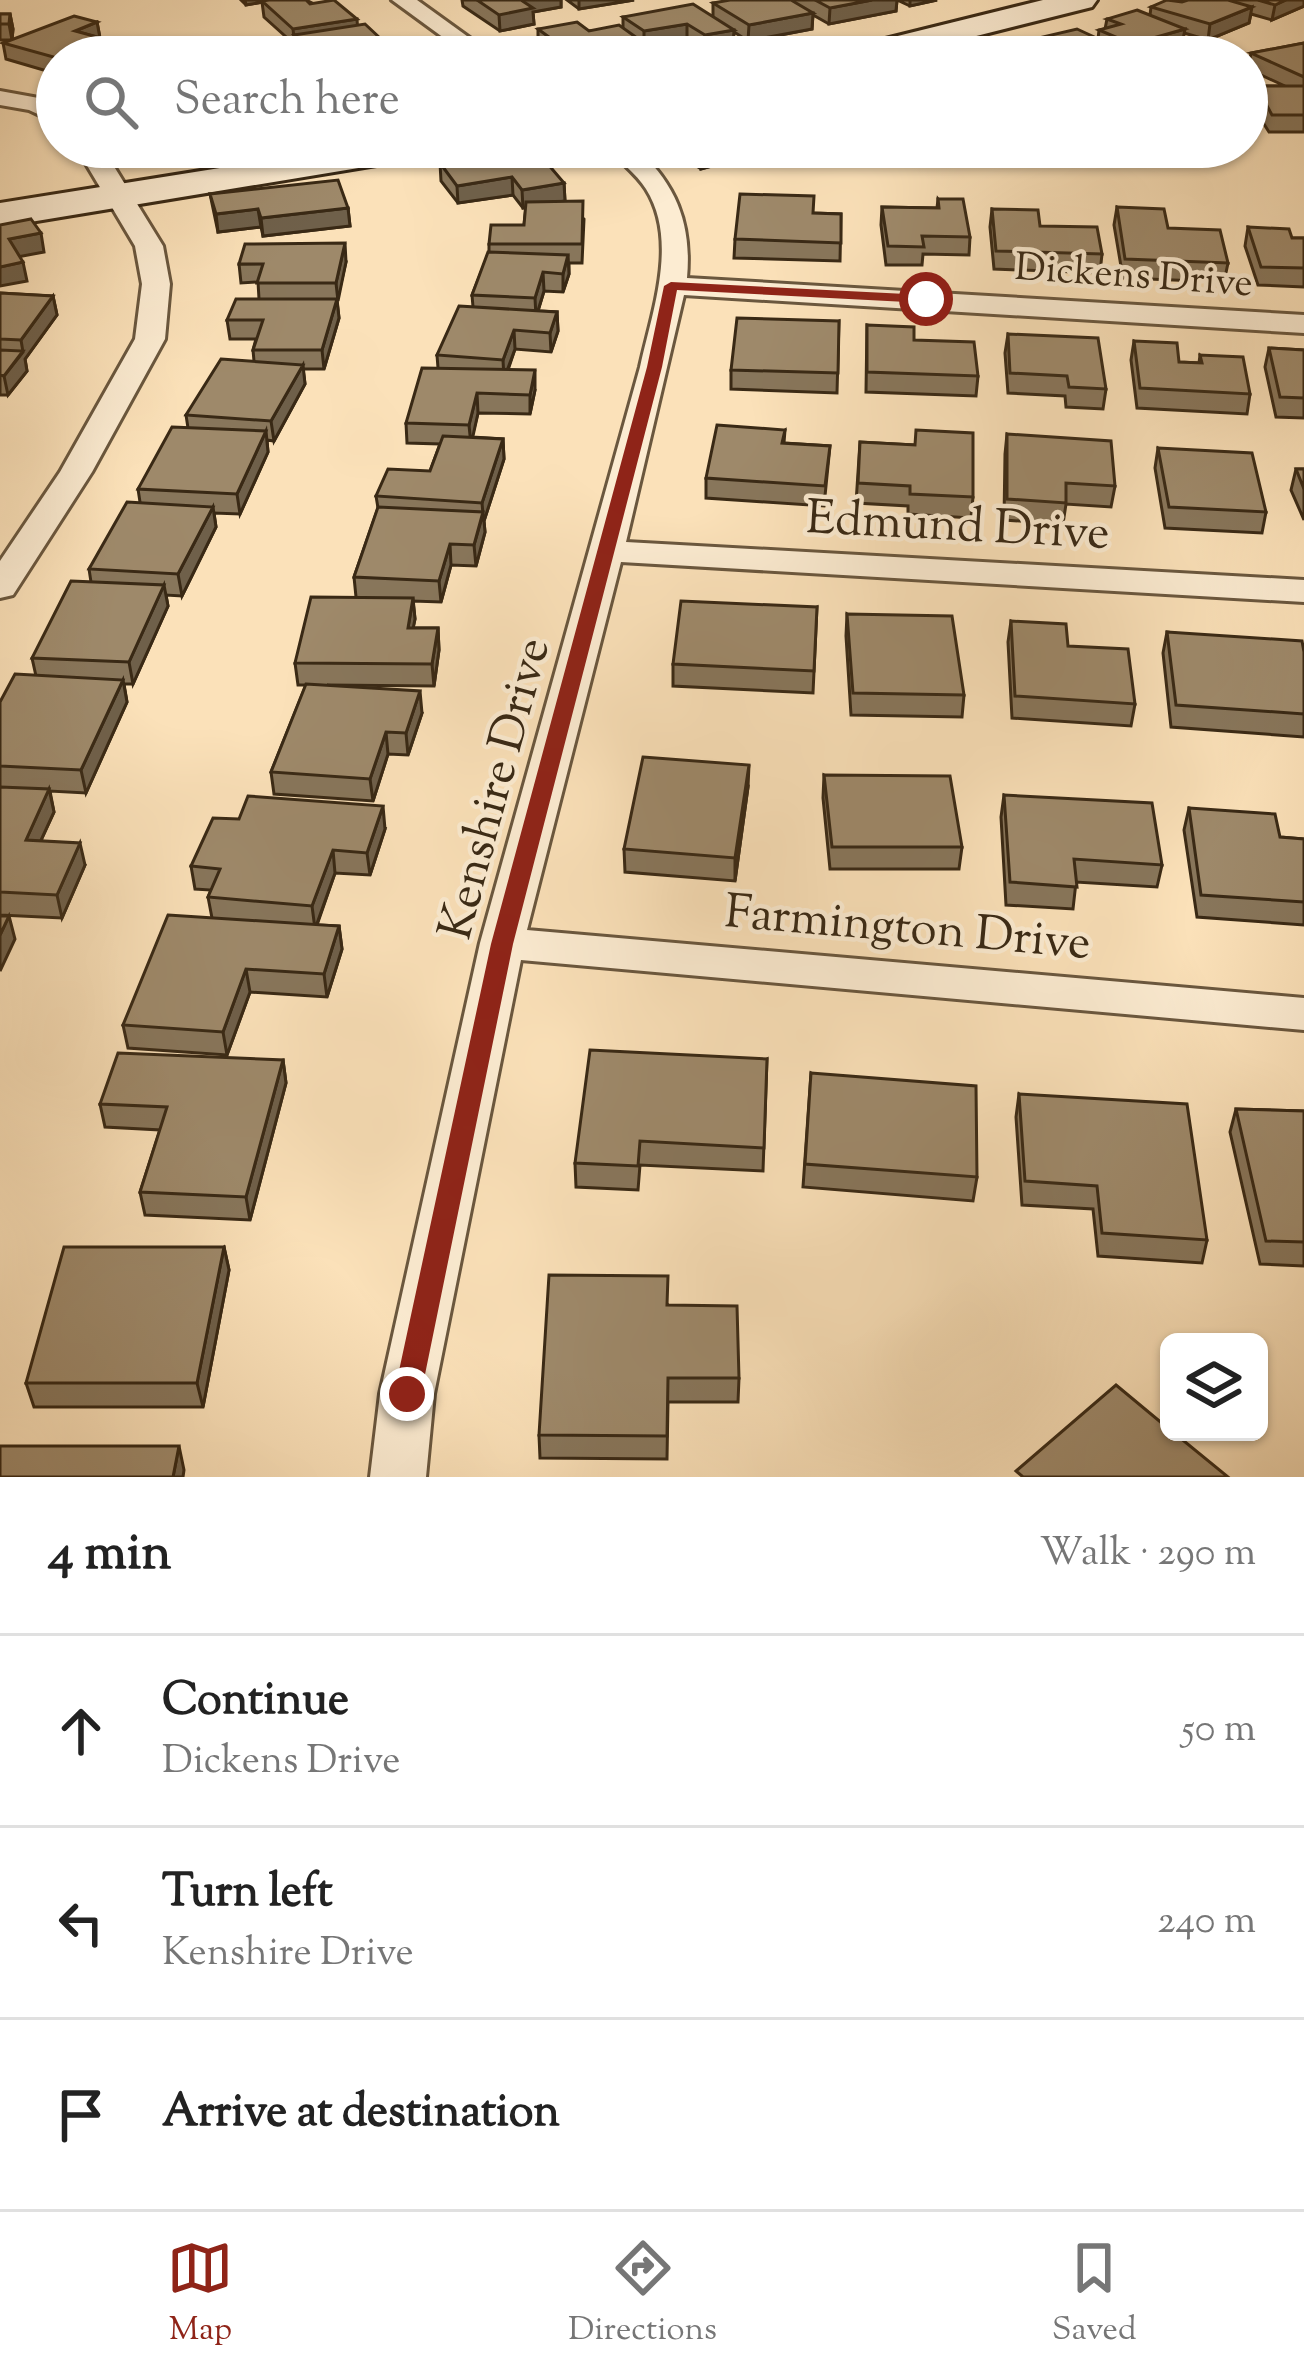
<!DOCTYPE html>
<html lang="en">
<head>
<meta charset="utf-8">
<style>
  :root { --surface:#fff; --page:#f2f2f2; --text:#222; --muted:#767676; --line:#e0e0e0; --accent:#8f2418 }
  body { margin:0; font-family:"Sorts Mill Goudy",serif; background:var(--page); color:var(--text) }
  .controls { position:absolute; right:36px; bottom:36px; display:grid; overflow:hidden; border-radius:18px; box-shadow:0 3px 9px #0004 }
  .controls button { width:108px; height:108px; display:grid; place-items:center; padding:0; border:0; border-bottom:3px solid var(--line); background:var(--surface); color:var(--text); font:60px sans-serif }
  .stop { position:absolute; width:36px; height:36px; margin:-27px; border:9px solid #8f2418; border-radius:50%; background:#fff }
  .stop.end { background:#8f2418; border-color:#fff; box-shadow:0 3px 12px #0008 }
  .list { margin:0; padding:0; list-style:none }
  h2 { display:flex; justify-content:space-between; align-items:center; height:156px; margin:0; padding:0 48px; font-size:51px }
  h2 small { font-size:39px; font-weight:400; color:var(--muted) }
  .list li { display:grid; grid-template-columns:78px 1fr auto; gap:36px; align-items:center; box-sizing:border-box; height:192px; padding:0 48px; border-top:3px solid var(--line) }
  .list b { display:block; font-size:45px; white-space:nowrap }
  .list p { margin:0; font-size:39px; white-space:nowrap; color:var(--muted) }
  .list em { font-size:39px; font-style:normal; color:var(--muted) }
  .icon { flex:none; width:66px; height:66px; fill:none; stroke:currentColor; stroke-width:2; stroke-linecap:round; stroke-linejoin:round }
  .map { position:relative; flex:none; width:1304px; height:1477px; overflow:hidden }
  .search { position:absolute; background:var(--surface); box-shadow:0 3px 9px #0004; left:36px; right:36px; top:36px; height:132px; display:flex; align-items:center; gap:30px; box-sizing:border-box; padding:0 42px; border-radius:66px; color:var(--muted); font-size:45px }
  .sheet { height:732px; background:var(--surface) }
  nav { display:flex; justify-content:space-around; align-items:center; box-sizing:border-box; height:168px; border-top:3px solid var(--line); background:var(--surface); font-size:33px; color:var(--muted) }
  nav a { display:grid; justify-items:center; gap:6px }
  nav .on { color:var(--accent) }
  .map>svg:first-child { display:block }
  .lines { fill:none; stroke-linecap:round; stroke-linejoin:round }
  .street-casing { stroke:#6a573e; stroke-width:6 }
  .secondary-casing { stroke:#392915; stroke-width:6 }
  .street { fill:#fcecd2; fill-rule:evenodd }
  .secondary { fill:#fcecd2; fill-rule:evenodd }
  .wall { fill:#88765b; stroke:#392915; stroke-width:3 }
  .shaded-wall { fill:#6f604a; stroke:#392915; stroke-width:3 }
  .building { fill:#9e896a; stroke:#392915; stroke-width:3 }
  .route { fill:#8f2418 }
  .labels { text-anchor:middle; stroke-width:9; stroke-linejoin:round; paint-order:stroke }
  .far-street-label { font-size:39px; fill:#392915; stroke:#fcecd2 }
  .street-label { font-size:48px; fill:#392915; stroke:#fcecd2 }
</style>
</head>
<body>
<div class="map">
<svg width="1304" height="1477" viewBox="0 0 1304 1477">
  <rect width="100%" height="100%" fill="#fbe1b9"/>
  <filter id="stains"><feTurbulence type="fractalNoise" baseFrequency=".00167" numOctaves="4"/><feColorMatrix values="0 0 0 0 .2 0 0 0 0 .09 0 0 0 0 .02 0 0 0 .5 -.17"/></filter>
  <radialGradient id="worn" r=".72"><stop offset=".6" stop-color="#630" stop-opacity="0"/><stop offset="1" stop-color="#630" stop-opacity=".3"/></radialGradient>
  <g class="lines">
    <g class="street-casing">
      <g id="street">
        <polygon points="392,0 417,0 496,57 470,57"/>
        <polygon points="0,91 44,99 57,106 57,123 29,110 0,105"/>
        <polygon points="76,147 102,147 163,246 170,284 165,339 92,472 13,595 0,598 0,561 60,472 135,339 142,284 135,246"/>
        <path d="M607,147H635C676,184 692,223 687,278L1304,315V333L684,295L626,542L1304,580V602L621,562L527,930L1304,998V1030L521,960L434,1394L426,1477H370L380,1394L480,943L640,367C652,312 679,241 646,189C636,173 620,162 607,147Z"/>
      </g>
    </g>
    <g class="secondary-casing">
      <g id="secondary">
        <polygon points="1043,0 1097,0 1092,7 893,57 836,57 841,50"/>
        <polygon points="351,147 437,147 432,155 419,158 0,227 0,203"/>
      </g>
    </g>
    <use href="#street" class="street"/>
    <use href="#secondary" class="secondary"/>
  </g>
  <g class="wall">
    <polygon points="241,0 306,0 357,25 398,57 302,57 296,51 295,45 264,17 262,2 246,5"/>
    <polygon points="462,0 561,0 561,7 533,12 534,24 500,31 463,6"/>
    <polygon points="567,0 634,0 579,9"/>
    <polygon points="794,0 937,0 910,6 897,0 896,11 829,24 813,15 812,29 748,41 734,32 733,46 705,51 687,40 648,46 651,57 555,57 538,45 538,29 589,31 623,29 623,17 713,17 713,3 794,2"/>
    <polygon points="1188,0 1304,0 1304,6 1272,20 1251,14 1249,23 1208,40 1184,33 1182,45 1141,57 1123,57 1115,54 1115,57 1012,57 1013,44 1098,39 1099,30 1105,29 1107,19 1150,15 1151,7"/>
    <polygon points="0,14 10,14 13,29 12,40 0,40"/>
    <polygon points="97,22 100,38 116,42 117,52 57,57 57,74 6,59 3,43"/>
    <polygon points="1304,43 1304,132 1269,132 1262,121 1247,121 1247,86 1285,86 1248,69 1251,53"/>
    <polygon points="667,147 771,147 771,150 701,169"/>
    <polygon points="440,163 564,183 565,201 584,219 582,263 569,263 569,274 563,292 544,291 538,311 557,312 558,331 551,352 515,349 508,370 535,390 530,414 478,413 472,437 503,439 504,459 484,521 485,532 476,566 451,565 441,602 413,601 415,619 413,628 438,628 439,650 434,686 327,685 422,713 408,755 388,754 373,801 274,794 271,772 306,685 298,685 295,663 356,597 354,577 378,508 376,496 430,471 440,444 407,443 406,423 438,368 437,355 473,307 472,295 489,252 489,244 524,225 526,207 523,208 513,195 458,203 441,181"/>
    <polygon points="210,194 348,208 350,226 263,236 261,227 218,232"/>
    <polygon points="938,199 970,237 969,255 923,254 922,265 886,265 881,225 882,207 937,208"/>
    <polygon points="1117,207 1228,263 1224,282 1123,278 1114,225"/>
    <polygon points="992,209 1040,226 1102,254 1100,273 994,269 990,227"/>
    <polygon points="813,213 841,214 840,261 734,258 735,239"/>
    <polygon points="1248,227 1292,238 1304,238 1304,287 1258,285 1245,246"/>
    <polygon points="346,262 337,301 339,318 324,369 303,369 305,384 274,441 267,440 268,452 240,514 214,513 216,527 182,596 166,595 168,606 133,684 124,684 127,702 86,793 50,791 54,812 41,840 85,865 62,918 0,915 0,702 36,676 32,658 91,582 89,569 140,502 138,489 188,428 186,415 254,361 253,350 256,339 230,339 227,320 259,299 258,282 241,283 239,264"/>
    <polygon points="0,293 53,296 57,315 25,359 27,371 8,395 0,395"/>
    <polygon points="839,321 837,393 731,389 731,370"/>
    <polygon points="867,325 914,340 978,376 976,396 866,392"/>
    <polygon points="1008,334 1106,389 1103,409 1066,407 1065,396 1008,393 1005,353"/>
    <polygon points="1134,341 1179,362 1199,363 1200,355 1250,394 1247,414 1137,408 1131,360"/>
    <polygon points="1269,348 1304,350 1304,418 1276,417 1265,367"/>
    <polygon points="785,430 784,443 830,446 824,506 706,498 706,478"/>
    <polygon points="1007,434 1115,486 1111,507 1066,504 1063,524 1004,520 1005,454"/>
    <polygon points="860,442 914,445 973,497 971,518 908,514 908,506 856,503"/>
    <polygon points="1158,448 1266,512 1262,533 1165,528 1155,468"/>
    <polygon points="1296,469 1304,469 1304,520 1291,490"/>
    <polygon points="817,607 813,693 673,686 673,664"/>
    <polygon points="847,614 964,695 962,717 851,715 846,636"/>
    <polygon points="1011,621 1068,646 1135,704 1131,726 1012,718 1008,642"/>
    <polygon points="1167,632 1304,652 1304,737 1171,727 1163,653"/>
    <polygon points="824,775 962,847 959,869 830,869 823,798"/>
    <polygon points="748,787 735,881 625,872 624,849"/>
    <polygon points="1004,795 1162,865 1157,887 1076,882 1073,909 1006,905 1001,817"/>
    <polygon points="1189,808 1280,837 1304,839 1304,925 1197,917 1184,830"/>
    <polygon points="385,829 370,875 335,873 317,925 339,926 342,949 327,997 250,992 227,1055 128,1048 123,1025 212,918 208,897 211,890 195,889 191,866"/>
    <polygon points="767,1059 763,1171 640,1165 638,1190 576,1187 575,1163"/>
    <polygon points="283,1060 286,1083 250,1220 145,1215 140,1192 160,1130 105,1127 100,1104"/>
    <polygon points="811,1073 977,1177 973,1201 803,1187"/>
    <polygon points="1019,1094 1207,1240 1202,1263 1098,1256 1093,1209 1022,1205 1016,1117"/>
    <polygon points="1236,1109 1304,1111 1304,1266 1260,1264 1230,1132"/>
    <polygon points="224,1247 229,1270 203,1407 34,1407 26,1383"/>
    <polygon points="668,1305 739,1378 738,1402 668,1402 667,1459 540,1458 539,1435"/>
  </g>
  <g class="shaded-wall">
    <polygon points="245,0 275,0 246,5"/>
    <polygon points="519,0 561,0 561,7 533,12 534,24 500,31 499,15"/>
    <polygon points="579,0 634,0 579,9"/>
    <polygon points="872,0 897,0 896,11 829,24 830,8"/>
    <polygon points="910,0 937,0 910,6"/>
    <polygon points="1286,0 1304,0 1304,6 1272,20 1275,5"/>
    <polygon points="1252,7 1249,23 1208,40 1210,24"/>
    <polygon points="813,13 812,29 748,41 749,25"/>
    <polygon points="10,14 13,29 12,40 9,24"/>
    <polygon points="357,19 358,34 294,35 295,46 293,29"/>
    <polygon points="97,22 100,38 75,31"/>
    <polygon points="687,24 687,40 644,47 644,31"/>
    <polygon points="1185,29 1182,45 1141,57 1131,57 1132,44"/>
    <polygon points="734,30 733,46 705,51 705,35"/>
    <polygon points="116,42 118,57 79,57"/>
    <polygon points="1116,47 1115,57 1076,57"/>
    <polygon points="651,48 651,57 604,57"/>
    <polygon points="329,49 330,57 312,57 311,52"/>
    <polygon points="717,147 771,147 771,150 701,169 701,151"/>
    <polygon points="512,177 513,195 458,203 457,186"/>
    <polygon points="564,183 565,201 523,208 522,190"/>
    <polygon points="348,208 350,226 263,236 261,218"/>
    <polygon points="258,209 261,227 218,232 216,214"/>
    <polygon points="41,233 44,252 12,258 9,239"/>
    <polygon points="345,243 346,262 338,301 336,283"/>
    <polygon points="568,255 569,274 563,292 563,274"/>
    <polygon points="23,262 27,281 0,286 0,267"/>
    <polygon points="543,272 544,291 536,317 535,298"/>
    <polygon points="53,296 57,315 25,359 27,371 8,395 4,376 23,352 21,340"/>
    <polygon points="337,299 339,318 324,369 322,350"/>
    <polygon points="557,312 558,331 551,352 550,333"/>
    <polygon points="514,330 515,349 504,379 503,360"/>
    <polygon points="303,365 305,384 274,441 271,421"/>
    <polygon points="535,370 535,390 530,414 530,395"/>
    <polygon points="477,393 478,413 471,445 469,425"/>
    <polygon points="266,431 268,452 240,514 237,494"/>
    <polygon points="503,439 504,459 484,521 485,532 476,566 474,545 483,514 482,503"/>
    <polygon points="213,507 216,527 182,596 178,574"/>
    <polygon points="450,544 451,565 441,602 439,581"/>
    <polygon points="164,585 168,606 133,684 129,662"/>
    <polygon points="413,598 415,619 409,649 408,628"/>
    <polygon points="438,628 439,650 434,686 432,664"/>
    <polygon points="123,680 127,702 86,793 81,770"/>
    <polygon points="420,691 422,713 408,755 406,733"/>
    <polygon points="386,732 388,754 373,801 370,779"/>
    <polygon points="749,765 748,787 735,881 735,858"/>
    <polygon points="49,789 54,812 31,862 26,840"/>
    <polygon points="383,806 385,829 370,875 367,853"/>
    <polygon points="80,843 85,865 62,918 57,895"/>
    <polygon points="333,850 335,873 315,929 312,906"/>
    <polygon points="9,916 15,939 0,971 0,935"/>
    <polygon points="339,926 342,949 327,997 324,974"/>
    <polygon points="246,969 250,992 227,1055 223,1032"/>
    <polygon points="283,1060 286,1083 250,1220 246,1197"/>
    <polygon points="224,1247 229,1270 203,1407 197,1383"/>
    <polygon points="179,1446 184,1470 183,1477 173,1477"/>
  </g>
  <g class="building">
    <polygon points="269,0 306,0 310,4 334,0 357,19 293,29 262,1"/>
    <polygon points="477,0 521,0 533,8 499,15"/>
    <polygon points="730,0 791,0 813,13 749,25 713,3"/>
    <polygon points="815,0 872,0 830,8"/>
    <polygon points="1167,0 1182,2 1188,0 1228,0 1252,7 1210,24 1151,7"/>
    <polygon points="1258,0 1286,0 1275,5"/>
    <polygon points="693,4 734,30 705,35 687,24 644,31 623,17"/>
    <polygon points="1137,10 1185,29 1132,44 1099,30 1121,24 1107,19"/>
    <polygon points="0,14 10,14 9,24 0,24"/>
    <polygon points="74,16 97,22 75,31 116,42 79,57 57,58 3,43"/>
    <polygon points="577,22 589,31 619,25 651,48 604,57 576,57 538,29"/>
    <polygon points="365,24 397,54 378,57 337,57 329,49 311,52 294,35"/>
    <polygon points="1077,29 1116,47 1077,57 1039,57 1013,44"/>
    <polygon points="146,43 168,52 152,57 100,57"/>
    <polygon points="1304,43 1304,77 1251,53"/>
    <polygon points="990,49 1003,57 948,57"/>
    <polygon points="1247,86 1304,86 1304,115 1272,115 1266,104 1247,104"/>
    <polygon points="694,147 717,147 701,151"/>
    <polygon points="535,149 564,183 522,190 512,177 457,186 440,163"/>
    <polygon points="338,180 348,208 261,218 258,209 216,214 210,194"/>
    <polygon points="740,194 814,196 813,213 841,214 841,243 735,239"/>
    <polygon points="938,199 963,199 970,237 922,236 924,247 888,246 882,207 939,208"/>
    <polygon points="583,201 582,244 489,244 491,225 524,225 526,202"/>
    <polygon points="1117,207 1164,209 1168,228 1220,230 1228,263 1125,259"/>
    <polygon points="992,209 1038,210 1040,226 1097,227 1102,254 996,251"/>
    <polygon points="31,219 41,233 9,239 23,262 0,267 0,225"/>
    <polygon points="1248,227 1289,229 1292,238 1304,238 1304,268 1261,267"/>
    <polygon points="345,243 336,283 257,283 263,264 239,264 245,244"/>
    <polygon points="488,252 568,255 563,274 543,272 535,298 472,295"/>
    <polygon points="0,293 53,296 21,340 0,339"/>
    <polygon points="236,299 337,299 322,350 253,350 263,320 227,320"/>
    <polygon points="459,306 557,312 550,333 514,330 503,360 437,355"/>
    <polygon points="737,318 839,321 838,373 731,370"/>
    <polygon points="867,325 914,327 914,340 974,342 978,376 867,372"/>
    <polygon points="1008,334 1098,338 1106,389 1069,387 1067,376 1010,373"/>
    <polygon points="1134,341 1177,343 1179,362 1202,363 1200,355 1243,357 1250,394 1140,388"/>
    <polygon points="1269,348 1304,350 1304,398 1280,397"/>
    <polygon points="0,350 23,351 4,376 0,375"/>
    <polygon points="221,359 303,365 271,421 186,415"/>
    <polygon points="422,368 535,370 530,395 477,393 469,425 406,423"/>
    <polygon points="717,425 785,430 782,443 830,446 825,486 706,478"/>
    <polygon points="172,427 266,431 237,494 138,489"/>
    <polygon points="916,430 973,433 973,497 910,494 910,486 858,483 860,442 915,445"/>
    <polygon points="1007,434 1111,441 1115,486 1066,483 1066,503 1007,499"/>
    <polygon points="443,436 503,439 482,503 376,496 388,469 430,471"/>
    <polygon points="1158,448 1252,453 1266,512 1169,507"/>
    <polygon points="1296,469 1304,469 1304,489"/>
    <polygon points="127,502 213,507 178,574 89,569"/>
    <polygon points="378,507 483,512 474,545 450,544 439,581 354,577"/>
    <polygon points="71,581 164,585 129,662 32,658"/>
    <polygon points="311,597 413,598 408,628 438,628 432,664 295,663"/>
    <polygon points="681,601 817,607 814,671 673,664"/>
    <polygon points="847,614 952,616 964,695 853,693"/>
    <polygon points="1011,621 1066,624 1068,646 1128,649 1135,704 1015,696"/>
    <polygon points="1167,632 1302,641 1304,652 1304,714 1176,705"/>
    <polygon points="15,674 123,680 81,770 0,766 0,702"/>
    <polygon points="306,684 420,691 406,733 386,732 370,779 271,772"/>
    <polygon points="643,757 749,765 735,858 624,849"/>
    <polygon points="824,775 950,776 962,847 832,847"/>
    <polygon points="0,787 49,789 26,840 80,843 57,895 0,892"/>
    <polygon points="1004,795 1152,803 1162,865 1074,859 1077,887 1010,882"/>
    <polygon points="248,796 383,806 367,853 333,850 312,906 208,897 220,869 191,866 213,818 239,819"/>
    <polygon points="1189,808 1275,814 1280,837 1304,839 1304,902 1201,895"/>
    <polygon points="168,915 339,926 324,974 246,969 223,1032 123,1025"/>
    <polygon points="0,916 9,916 0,935"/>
    <polygon points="590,1050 767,1059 764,1148 640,1141 638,1166 575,1163"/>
    <polygon points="118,1053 283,1060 246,1197 140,1192 167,1107 100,1104"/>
    <polygon points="811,1073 976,1086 977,1177 805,1164"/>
    <polygon points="1019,1094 1187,1104 1207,1240 1102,1233 1097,1186 1025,1181"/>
    <polygon points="1236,1109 1304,1111 1304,1242 1266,1241"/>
    <polygon points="64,1247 224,1247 197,1383 26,1383"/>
    <polygon points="549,1275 668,1276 667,1305 737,1306 739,1378 668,1378 667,1436 539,1435"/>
    <polygon points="1116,1385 1169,1429 1169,1432 1173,1432 1228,1477 1023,1477 1016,1471"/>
    <polygon points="0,1446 179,1446 173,1477 0,1477"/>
  </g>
  <polygon class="route" points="671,282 926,295 934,299 926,303 677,290 662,367 513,944 421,1394 417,1402 398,1402 394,1394 491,944 647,367 664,286"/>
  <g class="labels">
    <g class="far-street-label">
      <text transform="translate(1134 273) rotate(4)" y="14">Dickens Drive</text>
    </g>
    <g class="street-label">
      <text transform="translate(958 523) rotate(3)" y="17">Edmund Drive</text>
      <text transform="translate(492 788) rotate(-75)" y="17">Kenshire Drive</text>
      <text transform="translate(908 925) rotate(5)" y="17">Farmington Drive</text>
    </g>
  </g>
  <rect width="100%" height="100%" filter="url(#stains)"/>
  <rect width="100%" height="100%" fill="url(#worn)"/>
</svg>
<div class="controls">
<button><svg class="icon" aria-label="layers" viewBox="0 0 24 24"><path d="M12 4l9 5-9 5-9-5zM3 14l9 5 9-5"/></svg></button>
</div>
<div class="stop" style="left:926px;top:299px"></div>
<div class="stop end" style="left:407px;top:1394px"></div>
<div class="search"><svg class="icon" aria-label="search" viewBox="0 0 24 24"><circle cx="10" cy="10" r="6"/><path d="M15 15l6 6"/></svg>Search here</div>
</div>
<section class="sheet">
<h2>4 min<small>Walk · 290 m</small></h2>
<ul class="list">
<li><svg class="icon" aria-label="ahead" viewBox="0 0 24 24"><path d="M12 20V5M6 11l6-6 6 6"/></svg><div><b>Continue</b><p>Dickens Drive</p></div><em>50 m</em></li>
<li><svg class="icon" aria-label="left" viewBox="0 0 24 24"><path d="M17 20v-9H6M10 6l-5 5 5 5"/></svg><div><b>Turn left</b><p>Kenshire Drive</p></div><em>240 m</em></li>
<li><svg class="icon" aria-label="arrive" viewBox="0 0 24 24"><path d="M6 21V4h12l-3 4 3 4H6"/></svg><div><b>Arrive at destination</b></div></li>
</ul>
</section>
<nav>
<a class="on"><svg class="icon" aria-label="map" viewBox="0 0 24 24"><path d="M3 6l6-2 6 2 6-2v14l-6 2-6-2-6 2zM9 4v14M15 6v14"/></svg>Map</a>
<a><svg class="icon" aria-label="directions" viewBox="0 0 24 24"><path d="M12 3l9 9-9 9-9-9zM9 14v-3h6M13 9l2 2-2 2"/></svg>Directions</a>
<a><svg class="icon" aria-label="saved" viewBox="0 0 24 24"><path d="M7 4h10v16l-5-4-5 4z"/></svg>Saved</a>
</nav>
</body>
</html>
